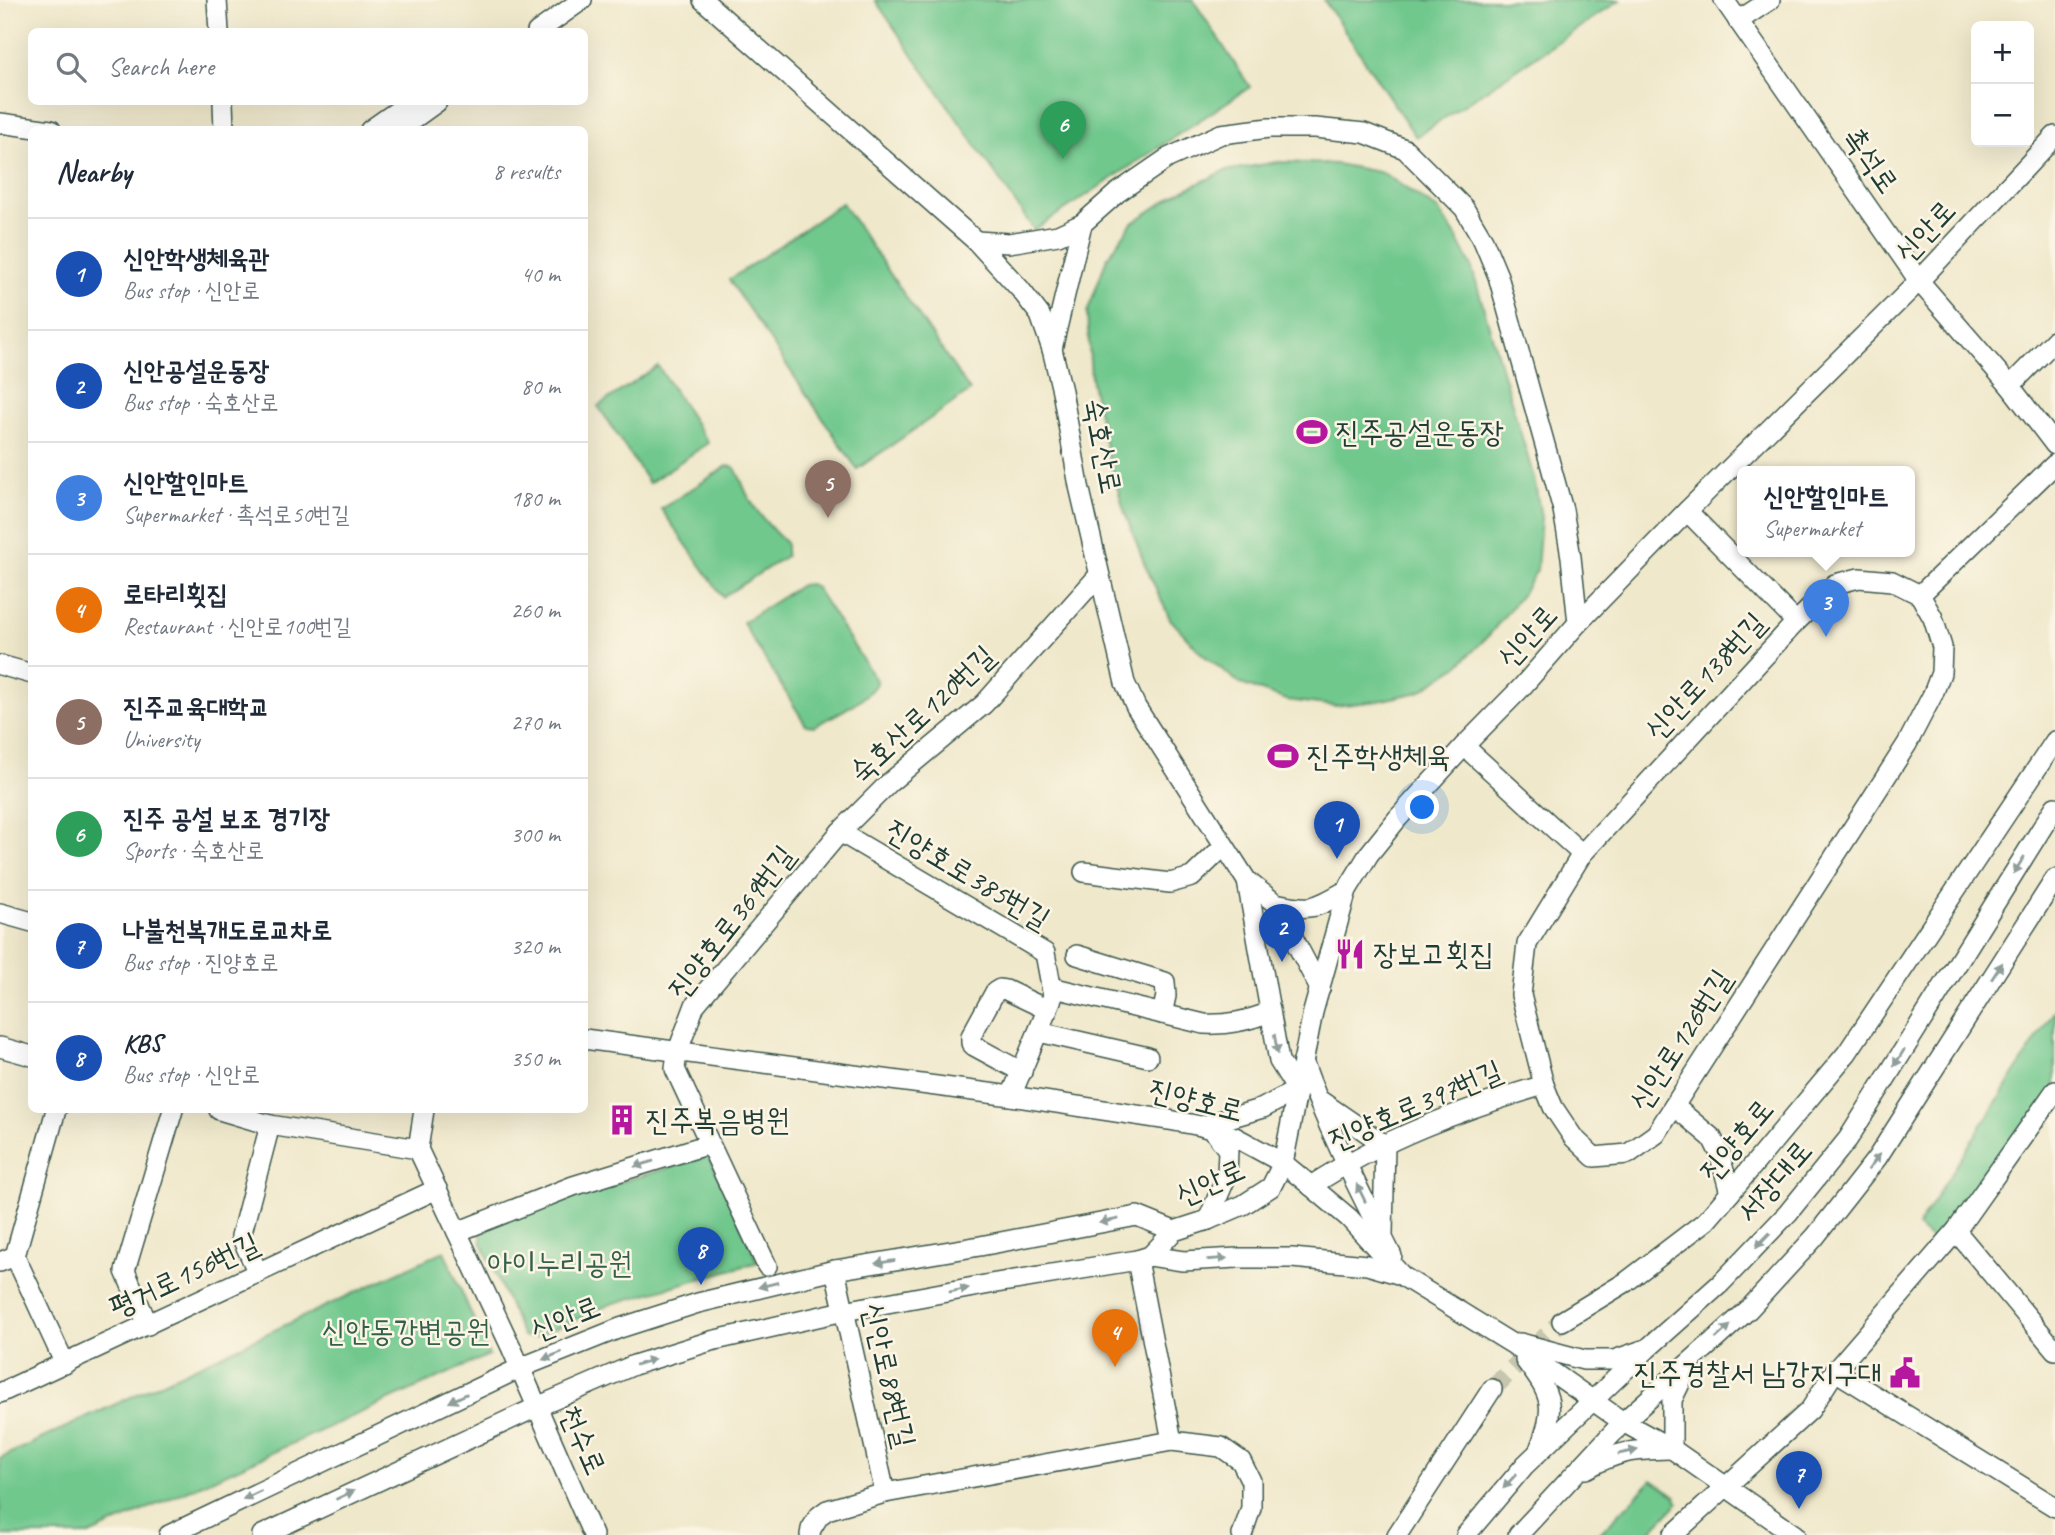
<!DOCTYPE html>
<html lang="en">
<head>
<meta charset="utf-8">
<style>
  :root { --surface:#fff; --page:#f6f6f7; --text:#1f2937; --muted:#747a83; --line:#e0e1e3; --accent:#2563eb }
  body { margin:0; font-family:Caveat,"Poor Story",sans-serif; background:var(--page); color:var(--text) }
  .controls { position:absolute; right:21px; top:21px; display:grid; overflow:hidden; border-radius:10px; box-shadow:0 7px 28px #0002 }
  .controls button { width:63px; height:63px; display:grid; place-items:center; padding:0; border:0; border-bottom:2px solid var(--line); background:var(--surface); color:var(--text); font:35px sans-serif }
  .you { position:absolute; left:1423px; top:808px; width:24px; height:24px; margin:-18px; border:5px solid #fff; border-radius:50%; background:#1a73e8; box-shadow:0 0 0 10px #1a73e833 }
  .badge { display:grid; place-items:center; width:46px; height:46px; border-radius:50%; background:var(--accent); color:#fff; font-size:23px; font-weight:700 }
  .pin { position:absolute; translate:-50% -58px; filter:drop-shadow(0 2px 4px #0008) }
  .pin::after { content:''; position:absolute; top:37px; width:24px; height:21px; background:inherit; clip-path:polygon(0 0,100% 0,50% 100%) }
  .popup { position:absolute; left:1737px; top:466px; width:178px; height:91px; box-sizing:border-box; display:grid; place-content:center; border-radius:10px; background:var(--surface); filter:drop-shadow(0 2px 5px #0005); font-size:23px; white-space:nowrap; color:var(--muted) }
  .popup b { font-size:26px; color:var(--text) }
  .popup::after { content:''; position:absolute; left:50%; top:100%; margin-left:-14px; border:14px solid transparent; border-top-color:var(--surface) }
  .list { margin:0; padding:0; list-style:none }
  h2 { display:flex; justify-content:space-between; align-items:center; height:91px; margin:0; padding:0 28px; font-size:30px }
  h2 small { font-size:23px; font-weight:400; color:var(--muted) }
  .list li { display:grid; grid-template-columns:46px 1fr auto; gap:21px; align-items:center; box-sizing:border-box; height:112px; padding:0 28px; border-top:2px solid var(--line) }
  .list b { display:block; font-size:26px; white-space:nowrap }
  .list p { margin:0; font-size:23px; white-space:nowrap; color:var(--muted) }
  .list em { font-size:23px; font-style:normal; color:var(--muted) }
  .icon { flex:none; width:38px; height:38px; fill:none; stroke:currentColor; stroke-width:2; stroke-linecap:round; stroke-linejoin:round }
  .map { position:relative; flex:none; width:2055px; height:1535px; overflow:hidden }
  .search { position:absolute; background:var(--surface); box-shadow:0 7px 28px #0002; left:28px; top:28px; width:560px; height:77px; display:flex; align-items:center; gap:18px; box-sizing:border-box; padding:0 24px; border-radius:10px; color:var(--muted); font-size:26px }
  .panel { position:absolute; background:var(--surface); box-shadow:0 7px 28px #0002; left:28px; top:126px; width:560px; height:987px; border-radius:10px }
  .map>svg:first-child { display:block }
  .green { fill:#70c88d; stroke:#488260; stroke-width:2 }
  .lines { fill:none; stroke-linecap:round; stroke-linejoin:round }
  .minor-tunnel { stroke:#c5c6ad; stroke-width:19; stroke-dasharray:19 10; stroke-linecap:butt }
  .minor-casing { stroke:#3e574b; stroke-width:22 }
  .minor { stroke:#fff; stroke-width:19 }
  .oneway { fill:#8f9e9a }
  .labels { text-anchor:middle; stroke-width:5; stroke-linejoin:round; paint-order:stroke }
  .street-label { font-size:30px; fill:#1f3d34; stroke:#fcf5e5 }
  .poi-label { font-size:30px; fill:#1f3d34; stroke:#fcf5e5; text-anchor:start }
  .park-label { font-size:30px; fill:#33604a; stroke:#fcf5e5 }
</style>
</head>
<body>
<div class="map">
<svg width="2055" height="1535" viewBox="0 0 2055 1535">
  <rect width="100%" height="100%" fill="#fcf5e5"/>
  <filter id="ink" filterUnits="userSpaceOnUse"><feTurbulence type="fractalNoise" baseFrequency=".0143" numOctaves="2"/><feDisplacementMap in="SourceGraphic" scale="14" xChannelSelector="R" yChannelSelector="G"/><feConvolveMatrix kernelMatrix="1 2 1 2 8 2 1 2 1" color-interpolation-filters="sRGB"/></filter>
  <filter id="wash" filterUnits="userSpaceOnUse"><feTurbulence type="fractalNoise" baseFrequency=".00686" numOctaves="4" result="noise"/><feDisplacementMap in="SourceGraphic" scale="28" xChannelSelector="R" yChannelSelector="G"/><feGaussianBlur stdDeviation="1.57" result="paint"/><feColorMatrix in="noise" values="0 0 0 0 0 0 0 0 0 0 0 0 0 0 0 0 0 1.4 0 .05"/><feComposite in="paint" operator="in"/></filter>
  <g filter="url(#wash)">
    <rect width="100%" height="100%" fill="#efe8cb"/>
    <g class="green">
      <polygon points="875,0 1193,0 1250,87 1034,230"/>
      <polygon points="1324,0 1620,0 1416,137"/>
      <polygon points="1277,162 1337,164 1383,173 1438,210 1456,236 1471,265 1534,478 1541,517 1537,570 1525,590 1490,634 1457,667 1419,692 1378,701 1335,706 1287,700 1241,684 1202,654 1170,619 1145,565 1124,510 1107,452 1091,378 1087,313 1107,258 1132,223 1178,193 1225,171"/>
      <polygon points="842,203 970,391 857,469 729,280"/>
      <polygon points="658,366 708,443 649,483 598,406"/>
      <path d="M727,466L734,467C741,476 743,488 749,498C759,516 771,529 786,543V556L723,597L661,509Z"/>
      <path d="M809,584L815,586L877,682C868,700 832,716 815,726L806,725L748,632L743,622L801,585Z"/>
      <polygon points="2055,1010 2055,1087 1945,1251 1917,1227"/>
      <polygon points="709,1156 758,1262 611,1304 536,1337 523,1337 481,1241 482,1228 586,1192"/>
      <polygon points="444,1251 489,1355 89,1535 0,1535 0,1458"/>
      <polygon points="1652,1480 1676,1496 1678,1503 1647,1535 1598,1535"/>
    </g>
  </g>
  <g filter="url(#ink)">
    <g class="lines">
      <polyline class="minor-tunnel" points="1492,1389 1562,1321"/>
      <g class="minor-casing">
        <g id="minor">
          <polyline points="217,0 219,32"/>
          <polyline points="703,0 976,241 1020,289 1040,315 1052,349 1062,391 1079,486 1125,683 1136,707 1247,881 1275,903 1320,989"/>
          <polyline points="1724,0 1919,281 2010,386 2055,445"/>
          <polyline points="1738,21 1770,0"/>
          <polyline points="537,32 582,0"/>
          <polyline points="223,102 224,130"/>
          <polyline points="0,123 51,130"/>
          <polyline points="370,130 410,102"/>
          <polyline points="398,130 437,102"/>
          <polyline points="976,241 1009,243 1058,235 1082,224 1117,193 1168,158 1221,134 1269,128 1315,128 1364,133 1405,149 1464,208 1483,240 1498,276 1563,510 1571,557 1578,623"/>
          <polyline points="1052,349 1082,224"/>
          <polyline points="2010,386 2055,340"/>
          <polyline points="1687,511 1796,622"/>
          <polygon points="1859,578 1892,581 1920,595 1933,618 1942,647 1941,673 1933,694 1907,744 1656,1134 1628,1154 1594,1157 1573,1137 1553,1107 1544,1085 1521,995 1527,944 1582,854 1796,622 1835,584"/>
          <polyline points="1920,595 2055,464"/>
          <polyline points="0,665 32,674"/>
          <polyline points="1464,746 1582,854"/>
          <polyline points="840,832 1045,953 1053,996 1011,1096"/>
          <polyline points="1084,872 1170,883 1192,877 1224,846"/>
          <path d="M1275,903C1312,911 1314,909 1347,890"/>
          <polyline points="0,913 32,922"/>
          <polyline points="1077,955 1165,982 1166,996 1162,1014"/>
          <path d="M1051,987L1204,1024C1228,1025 1247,1021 1270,1012"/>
          <polyline points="1039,1032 1148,1057"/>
          <polyline points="584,1039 1011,1096 1169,1120 1201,1126 1235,1137 1283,1163 1311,1186 1349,1218 1402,1276 1514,1345 1623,1422 1672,1449 1795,1535"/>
          <polyline points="0,1047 32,1056"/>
          <path d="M1303,1061C1327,1128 1360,1192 1392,1256"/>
          <polyline points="1022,1072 974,1046 971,1043 971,1036 995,992 1000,989 1006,990 1048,1010"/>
          <polyline points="1318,1099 1385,1145 1383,1234"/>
          <polyline points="1674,1106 1712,1138 1719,1152 1730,1193"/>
          <polyline points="219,1110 270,1125 418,1149"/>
          <polyline points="424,1110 418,1149 511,1347 593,1535"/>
          <polyline points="1202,1126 1263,1108 1297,1090 1279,1061 1247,881"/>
          <path d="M1311,1186C1382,1139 1463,1109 1544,1085"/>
          <polyline points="1208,1220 1227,1175 1228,1150 1213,1130"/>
          <polyline points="1956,1231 2055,1350"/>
          <polyline points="457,1232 573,1186 709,1144"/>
          <polyline points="15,1256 65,1364"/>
          <polyline points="1150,1256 1183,1261 1238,1258 1292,1258 1367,1265 1401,1275"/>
          <polyline points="1137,1260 1172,1441"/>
          <polyline points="0,1262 15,1256 56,1110"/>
          <polyline points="767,1266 675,1069 677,1053 695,1005 840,832 889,783 984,704 1099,575"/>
          <polyline points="835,1270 885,1493"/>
          <polyline points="258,1273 241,1236 270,1125"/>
          <polyline points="1562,1321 1626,1282 1706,1221 1730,1193 1847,1053 2055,741"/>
          <polyline points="148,1325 125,1271 173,1110"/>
          <polyline points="1520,1343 1584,1360 1614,1360 1643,1350"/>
          <path d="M1525,1360C1553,1397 1556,1406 1539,1450"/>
          <polyline points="1835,1371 2055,1507"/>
          <polyline points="0,1393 437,1189"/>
          <path d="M1586,1469C1619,1450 1635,1450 1672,1449V1400L1685,1373"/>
          <polyline points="169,1535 520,1368 620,1328 698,1303 835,1270 980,1246 1137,1216 1174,1231"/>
          <polyline points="262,1535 537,1407 634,1365 711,1341 844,1311 990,1284 1137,1260 1150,1256 1174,1231 1208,1220 1243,1205 1271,1187 1283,1163 1313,1012 1347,890 1369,854 1398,818 1464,746 1521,688 1578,623 1687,511 1919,281 2055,136"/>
          <polyline points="810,1535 811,1529 819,1516 827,1510 885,1493 1172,1441 1221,1447 1241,1461 1251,1481 1251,1508 1242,1535"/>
          <polyline points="1397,1535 1492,1389"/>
          <polyline points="1466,1535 1525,1465 1647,1349 1721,1283 1788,1213 1848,1139 2055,807"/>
          <polyline points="1518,1535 1623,1422 1748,1310 1815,1237 1877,1158 2055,879"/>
          <polyline points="1673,1535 1810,1410 1835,1371 1956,1231 2055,1091"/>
        </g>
      </g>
      <use href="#minor" class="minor"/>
    </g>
    <defs><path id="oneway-solid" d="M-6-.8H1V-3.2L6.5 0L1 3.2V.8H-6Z" transform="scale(1.75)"/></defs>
    <g class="oneway">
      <use href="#oneway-solid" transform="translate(2019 865) rotate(122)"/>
      <use href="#oneway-solid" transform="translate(1997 971) rotate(-57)"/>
      <use href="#oneway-solid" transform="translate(1276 1044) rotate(80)"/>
      <use href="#oneway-solid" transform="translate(1899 1058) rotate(122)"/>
      <use href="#oneway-solid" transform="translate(1874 1162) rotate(-54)"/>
      <use href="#oneway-solid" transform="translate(644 1164) rotate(163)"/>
      <use href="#oneway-solid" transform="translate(1361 1193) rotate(-116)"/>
      <use href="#oneway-solid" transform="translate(1109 1221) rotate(169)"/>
      <use href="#oneway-solid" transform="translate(1763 1240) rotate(134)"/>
      <use href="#oneway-solid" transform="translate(1217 1259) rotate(-4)"/>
      <use href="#oneway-solid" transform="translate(885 1262) rotate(171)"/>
      <use href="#oneway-solid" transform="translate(768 1285) rotate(166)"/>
      <use href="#oneway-solid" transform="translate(959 1290) rotate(-11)"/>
      <use href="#oneway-solid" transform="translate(1723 1332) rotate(-42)"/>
      <use href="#oneway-solid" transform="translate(552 1356) rotate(158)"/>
      <use href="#oneway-solid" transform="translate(645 1362) rotate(-18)"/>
      <use href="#oneway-solid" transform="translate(458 1398) rotate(154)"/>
      <use href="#oneway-solid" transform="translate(1628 1452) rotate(-11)"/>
      <use href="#oneway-solid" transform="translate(1510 1481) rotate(132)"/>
      <use href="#oneway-solid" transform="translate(252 1495) rotate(155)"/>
      <use href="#oneway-solid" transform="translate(345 1495) rotate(-25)"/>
    </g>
  </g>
  <defs>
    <g id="stadium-bare" transform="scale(2.415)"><path d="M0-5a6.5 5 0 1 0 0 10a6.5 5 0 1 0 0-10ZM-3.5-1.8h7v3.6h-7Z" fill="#b5179e" stroke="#fcf5e5" stroke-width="2.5" paint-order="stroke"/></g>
    <g id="restaurant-bare" transform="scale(2.415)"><path d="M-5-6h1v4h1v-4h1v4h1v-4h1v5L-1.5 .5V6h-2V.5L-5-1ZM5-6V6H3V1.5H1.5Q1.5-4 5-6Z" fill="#b5179e" stroke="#fcf5e5" stroke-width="2.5" paint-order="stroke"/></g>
    <g id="building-bare" transform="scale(2.415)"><path d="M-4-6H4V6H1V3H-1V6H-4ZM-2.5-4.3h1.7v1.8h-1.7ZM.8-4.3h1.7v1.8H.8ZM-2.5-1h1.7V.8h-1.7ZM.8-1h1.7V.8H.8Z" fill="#b5179e" stroke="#fcf5e5" stroke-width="2.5" paint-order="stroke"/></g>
    <g id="civic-bare" transform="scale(2.415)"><path d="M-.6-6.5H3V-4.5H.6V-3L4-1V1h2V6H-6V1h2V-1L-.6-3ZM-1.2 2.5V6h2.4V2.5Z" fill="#b5179e" stroke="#fcf5e5" stroke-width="2.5" paint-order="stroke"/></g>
  </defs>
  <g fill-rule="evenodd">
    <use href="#stadium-bare" x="1312" y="432"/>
    <use href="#stadium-bare" x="1283" y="756"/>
    <use href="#restaurant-bare" x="1350" y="954"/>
    <use href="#building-bare" x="622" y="1120"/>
    <use href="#civic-bare" x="1905" y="1373"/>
  </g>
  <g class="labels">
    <g class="street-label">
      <text transform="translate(1871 160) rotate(55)" y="10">촉석로</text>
      <text transform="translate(1925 231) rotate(-47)" y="10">신안로</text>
      <text transform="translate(1103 446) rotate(79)" y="10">숙호산로</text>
      <text transform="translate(1527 636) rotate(-48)" y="10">신안로</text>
      <text transform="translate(1705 676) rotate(-47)" y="10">신안로138번길</text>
      <text transform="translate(922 714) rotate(-43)" y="10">숙호산로120번길</text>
      <text transform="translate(968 874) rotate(31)" y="10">진양호로385번길</text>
      <text transform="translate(731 922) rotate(-52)" y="10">진양호로369번길</text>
      <text transform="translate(1680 1040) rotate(-57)" y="10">신안로126번길</text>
      <text transform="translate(1196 1100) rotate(14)" y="10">진양호로</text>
      <text transform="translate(1415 1105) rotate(-23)" y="10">진양호로397번길</text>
      <text transform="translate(1736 1140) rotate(-50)" y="10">진양호로</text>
      <text transform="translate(1774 1181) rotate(-49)" y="10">서장대로</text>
      <text transform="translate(1210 1182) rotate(-24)" y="10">신안로</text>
      <text transform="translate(184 1275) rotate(-25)" y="10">평거로156번길</text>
      <text transform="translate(565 1318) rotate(-22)" y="10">신안로</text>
      <text transform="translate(889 1375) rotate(77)" y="10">신안로88번길</text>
      <text transform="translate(583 1440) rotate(66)" y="10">천수로</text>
    </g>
    <g class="poi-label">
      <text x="1335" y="442">진주공설운동장</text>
      <text x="1306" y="766">진주학생체육</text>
      <text x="1373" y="964">장보고횟집</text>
      <text x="645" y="1130">진주복음병원</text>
      <text x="1882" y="1383" text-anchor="end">진주경찰서 남강지구대</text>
    </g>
    <g class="park-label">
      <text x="560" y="1273">아이누리공원</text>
      <text x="406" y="1341">신안동강변공원</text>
    </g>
  </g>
</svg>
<div class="controls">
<button>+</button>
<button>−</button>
</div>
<div class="you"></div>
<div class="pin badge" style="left:1337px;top:859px;background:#1a4fb4">1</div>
<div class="pin badge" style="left:1282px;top:962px;background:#1a4fb4">2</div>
<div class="pin badge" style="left:1826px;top:637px;background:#3f7fe0">3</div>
<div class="popup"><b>신안할인마트</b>Supermarket</div>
<div class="pin badge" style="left:1115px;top:1367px;background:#e8710a">4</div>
<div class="pin badge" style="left:828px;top:518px;background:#8d6e63">5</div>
<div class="pin badge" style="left:1063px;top:159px;background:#2e9e5b">6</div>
<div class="pin badge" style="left:1799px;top:1509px;background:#1a4fb4">7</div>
<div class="pin badge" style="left:701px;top:1285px;background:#1a4fb4">8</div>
<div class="search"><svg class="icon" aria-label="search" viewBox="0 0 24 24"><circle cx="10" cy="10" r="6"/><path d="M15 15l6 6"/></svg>Search here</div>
<section class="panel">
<h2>Nearby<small>8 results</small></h2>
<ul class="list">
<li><span class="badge" style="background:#1a4fb4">1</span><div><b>신안학생체육관</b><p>Bus stop · 신안로</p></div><em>40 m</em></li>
<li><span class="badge" style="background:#1a4fb4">2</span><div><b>신안공설운동장</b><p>Bus stop · 숙호산로</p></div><em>80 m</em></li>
<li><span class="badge" style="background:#3f7fe0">3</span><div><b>신안할인마트</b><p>Supermarket · 촉석로50번길</p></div><em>180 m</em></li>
<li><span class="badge" style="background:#e8710a">4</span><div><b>로타리횟집</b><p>Restaurant · 신안로100번길</p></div><em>260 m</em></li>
<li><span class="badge" style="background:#8d6e63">5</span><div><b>진주교육대학교</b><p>University</p></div><em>270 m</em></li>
<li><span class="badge" style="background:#2e9e5b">6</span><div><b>진주 공설 보조 경기장</b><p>Sports · 숙호산로</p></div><em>300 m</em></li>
<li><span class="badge" style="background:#1a4fb4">7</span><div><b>나불천복개도로교차로</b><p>Bus stop · 진양호로</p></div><em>320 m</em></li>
<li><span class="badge" style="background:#1a4fb4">8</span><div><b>KBS</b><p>Bus stop · 신안로</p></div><em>350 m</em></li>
</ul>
</section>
</div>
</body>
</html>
